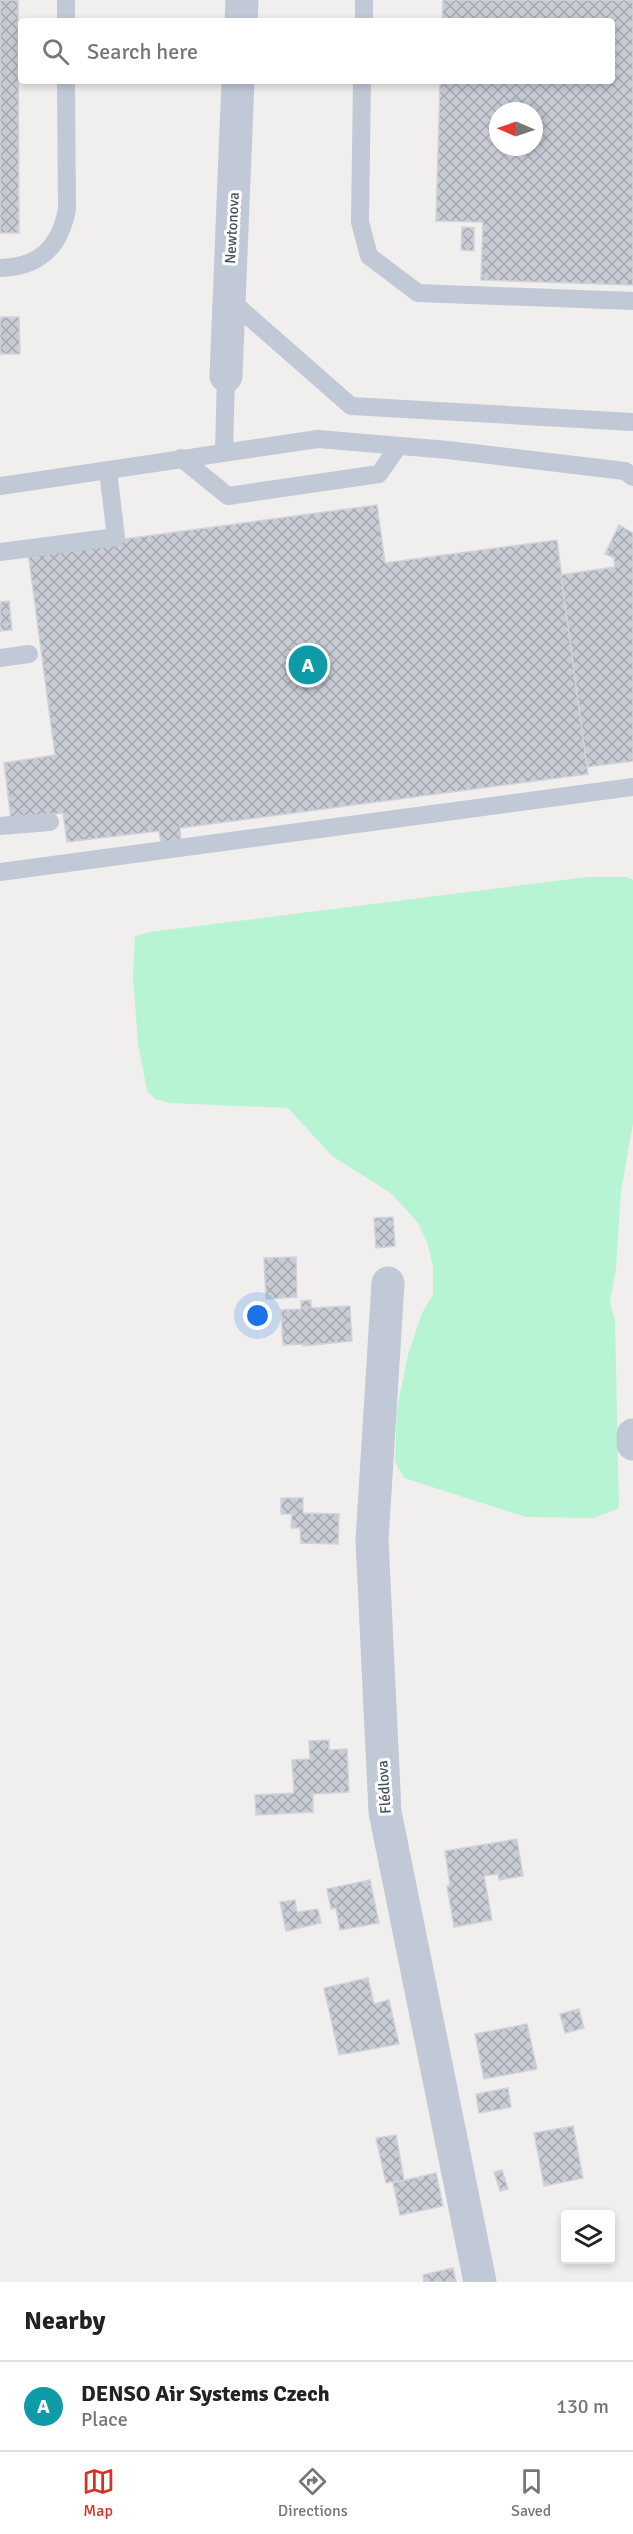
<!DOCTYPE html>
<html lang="en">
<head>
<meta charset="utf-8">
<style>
  :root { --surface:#fff; --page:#f2f2f2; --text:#222; --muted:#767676; --line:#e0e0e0; --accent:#d93025 }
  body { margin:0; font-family:Signika,sans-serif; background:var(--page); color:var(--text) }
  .controls { position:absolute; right:18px; bottom:18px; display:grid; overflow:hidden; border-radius:6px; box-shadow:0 3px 9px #0003 }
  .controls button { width:54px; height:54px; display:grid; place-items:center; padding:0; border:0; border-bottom:2px solid var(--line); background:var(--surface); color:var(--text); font:30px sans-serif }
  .compass { position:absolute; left:489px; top:102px; width:54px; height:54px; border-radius:50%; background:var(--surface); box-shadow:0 3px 9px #0003; rotate:272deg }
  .you { position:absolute; left:258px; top:1316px; width:21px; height:21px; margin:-15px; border:4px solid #fff; border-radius:50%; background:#1a73e8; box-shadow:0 0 0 9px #1a73e833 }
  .badge { display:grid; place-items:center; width:39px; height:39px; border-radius:50%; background:var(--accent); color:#fff; font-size:20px; font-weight:700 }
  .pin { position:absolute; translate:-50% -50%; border:3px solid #fff; box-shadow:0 2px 6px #0006 }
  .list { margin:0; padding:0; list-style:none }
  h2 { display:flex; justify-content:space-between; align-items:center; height:78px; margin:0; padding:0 24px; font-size:26px }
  h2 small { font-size:20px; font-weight:400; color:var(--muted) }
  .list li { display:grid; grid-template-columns:39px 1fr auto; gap:18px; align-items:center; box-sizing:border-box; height:90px; padding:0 24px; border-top:2px solid var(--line) }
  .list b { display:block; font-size:22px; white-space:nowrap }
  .list p { margin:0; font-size:20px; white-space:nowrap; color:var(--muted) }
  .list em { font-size:20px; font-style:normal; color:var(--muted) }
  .icon { flex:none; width:33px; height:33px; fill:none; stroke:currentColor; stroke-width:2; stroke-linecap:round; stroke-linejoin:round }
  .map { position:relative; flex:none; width:633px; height:2282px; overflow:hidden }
  .search { position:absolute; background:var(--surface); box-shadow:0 3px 9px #0003; left:18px; right:18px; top:18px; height:66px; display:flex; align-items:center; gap:15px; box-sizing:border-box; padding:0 21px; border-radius:6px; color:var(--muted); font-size:22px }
  .sheet { height:168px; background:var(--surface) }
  nav { display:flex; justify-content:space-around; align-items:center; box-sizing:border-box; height:84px; border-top:2px solid var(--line); background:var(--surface); font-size:16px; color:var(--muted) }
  nav a { display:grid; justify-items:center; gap:3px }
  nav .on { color:var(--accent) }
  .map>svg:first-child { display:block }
  .grass { fill:#b7f4d3 }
  .building { fill:url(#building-cross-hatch); stroke:#d1d3db; stroke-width:1.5; fill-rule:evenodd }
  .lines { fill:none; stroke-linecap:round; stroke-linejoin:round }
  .service { stroke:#c0c9d5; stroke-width:18 }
  .minor { stroke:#c0c9d5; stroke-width:33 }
  .labels { text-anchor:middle; stroke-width:6; stroke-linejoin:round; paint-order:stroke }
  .street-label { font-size:15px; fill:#44505e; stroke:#fff }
</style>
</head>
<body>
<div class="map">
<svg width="633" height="2282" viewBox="0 0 633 2282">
  <defs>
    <pattern id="building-cross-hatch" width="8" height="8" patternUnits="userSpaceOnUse" patternTransform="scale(1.5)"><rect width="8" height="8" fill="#c9ccd5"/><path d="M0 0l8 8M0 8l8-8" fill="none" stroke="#a5a8b0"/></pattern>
  </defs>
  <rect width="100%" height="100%" fill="#f1eeee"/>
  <polygon class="grass" points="587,877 627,877 633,880 633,1123 621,1191 616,1269 610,1302 615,1321 619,1508 594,1518 526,1517 404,1478 395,1462 397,1408 408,1355 422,1313 433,1295 433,1268 428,1245 418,1223 392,1194 332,1156 288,1108 170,1103 155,1099 147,1091 138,1043 133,977 135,936 150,932"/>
  <g class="building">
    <polygon points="0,0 18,0 19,233 0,233"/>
    <path d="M443,0H633V285L481,280L483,222L436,221L440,81H612V21H442ZM498,111H534V147H498Z"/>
    <polygon points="462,227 474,228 474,251 461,250"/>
    <polygon points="0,317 19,317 20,354 0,354"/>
    <polygon points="377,505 385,563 557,540 588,774 180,828 181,840 161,842 159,831 67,842 63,813 11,820 4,763 55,755 28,552"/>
    <polygon points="619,525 633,533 633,761 587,767 561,575 615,567 614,558 605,554"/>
    <polygon points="9,601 12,630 0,631 0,602"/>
    <polygon points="393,1217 395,1246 376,1248 374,1218"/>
    <polygon points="296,1257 297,1297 266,1299 264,1258"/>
    <polygon points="311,1300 311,1308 350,1306 352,1341 303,1346 303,1344 283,1345 281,1310 301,1309 301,1301"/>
    <polygon points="281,1498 303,1498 303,1513 339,1514 338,1544 301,1543 300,1528 291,1528 292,1514 281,1514"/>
    <polygon points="329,1740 329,1750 347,1749 349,1792 313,1794 313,1812 256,1815 255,1795 294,1793 292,1760 310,1759 309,1741"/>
    <polygon points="517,1839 523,1876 499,1880 498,1874 484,1876 492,1920 454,1927 447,1886 450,1885 445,1851"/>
    <polygon points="370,1880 379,1923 340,1930 336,1908 331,1909 327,1889"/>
    <polygon points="295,1900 297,1912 318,1909 321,1923 286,1931 280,1902"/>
    <polygon points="368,1978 374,2004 389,2000 399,2044 339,2055 324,1988"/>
    <polygon points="579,2009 584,2028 565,2033 560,2014"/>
    <polygon points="527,2024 537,2069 484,2079 475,2034"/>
    <polygon points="508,2088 511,2107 479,2113 476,2094"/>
    <polygon points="573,2126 583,2178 544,2186 534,2133"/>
    <polygon points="396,2135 404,2180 386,2183 376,2138"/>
    <polygon points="502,2170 508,2189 500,2191 494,2172"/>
    <polygon points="436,2173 443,2206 400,2215 393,2183"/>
    <polygon points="453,2268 456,2282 424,2282 423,2275"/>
  </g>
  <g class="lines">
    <g class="service">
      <polyline points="66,0 66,21"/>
      <polyline points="364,21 364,0"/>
      <polyline points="362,81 360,222 369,256 418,293 633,301"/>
      <path d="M0,268C40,267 60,247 67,209L66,81"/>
      <polyline points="229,299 351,406 633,422"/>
      <polyline points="224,452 226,376"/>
      <polyline points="181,458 228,496 379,474 397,448"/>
      <polyline points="0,486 318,439 448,450 625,471 633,477"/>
      <polyline points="0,552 116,537 108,471"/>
      <polyline points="0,658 29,654"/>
      <polyline points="0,826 50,822"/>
      <polyline points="0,872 633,787"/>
    </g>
    <g class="minor">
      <polyline points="241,21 242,0"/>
      <polyline points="226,376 238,81"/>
      <polyline points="388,1283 372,1540 385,1812 480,2282"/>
      <polyline points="633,1435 633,1444"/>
    </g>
  </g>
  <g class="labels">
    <g class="street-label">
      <text transform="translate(232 228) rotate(-87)" y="5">Newtonova</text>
      <text transform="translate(384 1787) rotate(-94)" y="5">Flédlova</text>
    </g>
  </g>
</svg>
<div class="controls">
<button><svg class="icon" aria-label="layers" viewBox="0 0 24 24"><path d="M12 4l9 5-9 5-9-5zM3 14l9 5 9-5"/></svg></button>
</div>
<svg class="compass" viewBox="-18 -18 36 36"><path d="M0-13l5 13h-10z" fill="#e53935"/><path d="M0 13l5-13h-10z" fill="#767676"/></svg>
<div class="you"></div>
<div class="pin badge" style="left:308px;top:665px;background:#0f9aa8">A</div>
<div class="search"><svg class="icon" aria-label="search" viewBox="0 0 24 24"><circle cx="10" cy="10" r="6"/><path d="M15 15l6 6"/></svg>Search here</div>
</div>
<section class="sheet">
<h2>Nearby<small></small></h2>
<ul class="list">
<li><span class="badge" style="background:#0f9aa8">A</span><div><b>DENSO Air Systems Czech</b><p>Place</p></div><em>130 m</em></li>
</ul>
</section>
<nav>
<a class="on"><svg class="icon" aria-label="map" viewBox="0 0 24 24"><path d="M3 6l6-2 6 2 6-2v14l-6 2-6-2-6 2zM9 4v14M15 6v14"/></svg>Map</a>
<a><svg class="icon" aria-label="directions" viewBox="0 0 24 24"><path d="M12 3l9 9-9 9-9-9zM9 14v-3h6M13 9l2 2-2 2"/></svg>Directions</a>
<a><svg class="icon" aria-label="saved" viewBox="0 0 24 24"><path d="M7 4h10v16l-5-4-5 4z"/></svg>Saved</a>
</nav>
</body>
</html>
